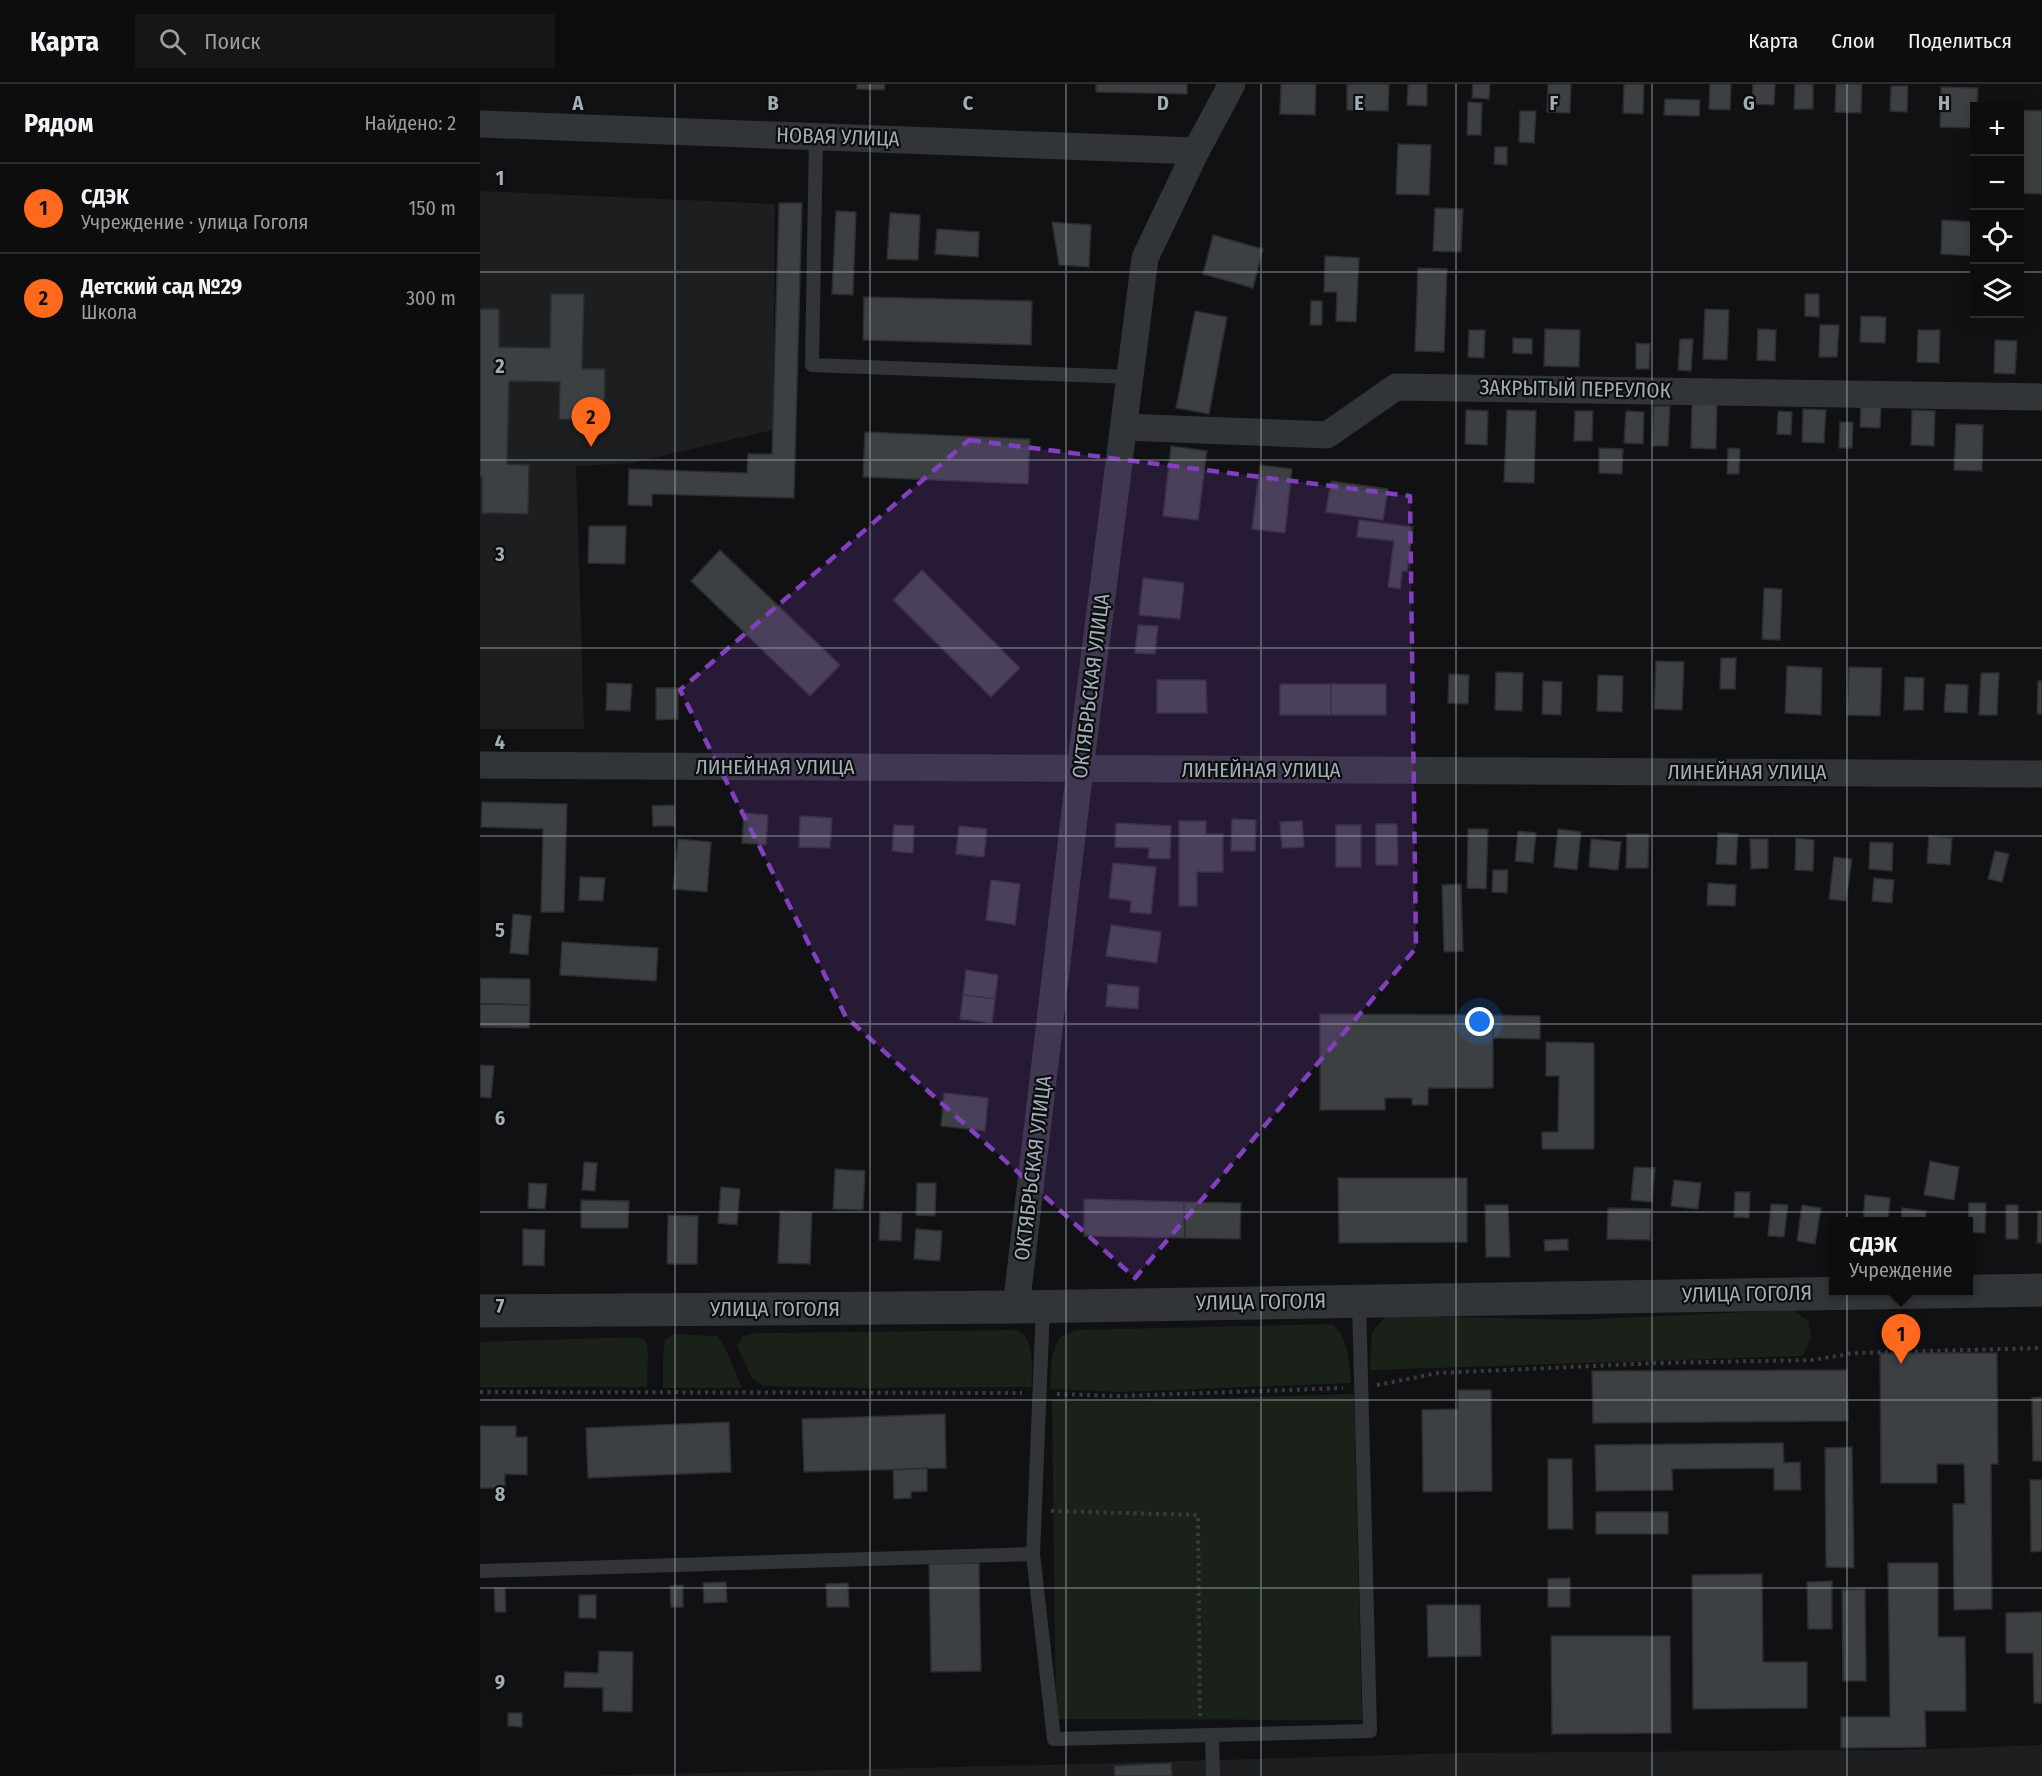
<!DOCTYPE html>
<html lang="ru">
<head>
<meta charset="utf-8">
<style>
  :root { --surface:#0d0d0e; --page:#161617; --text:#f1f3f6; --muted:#9a9c9e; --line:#2d2d2e; --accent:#ff691d }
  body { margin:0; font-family:"Fira Sans Condensed",sans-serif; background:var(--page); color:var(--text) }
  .controls { position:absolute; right:18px; top:18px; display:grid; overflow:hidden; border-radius:0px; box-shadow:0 3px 15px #0003 }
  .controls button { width:54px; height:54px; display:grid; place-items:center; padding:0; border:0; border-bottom:2px solid var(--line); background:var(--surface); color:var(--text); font:30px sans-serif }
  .you { position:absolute; left:1000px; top:938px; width:21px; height:21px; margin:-15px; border:4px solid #fff; border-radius:50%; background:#1a73e8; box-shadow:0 0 0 9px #1a73e833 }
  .badge { display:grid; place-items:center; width:39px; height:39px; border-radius:50%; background:var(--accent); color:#111; font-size:20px; font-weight:700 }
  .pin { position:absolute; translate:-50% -50px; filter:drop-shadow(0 2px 3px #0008) }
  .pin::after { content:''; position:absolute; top:32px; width:21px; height:18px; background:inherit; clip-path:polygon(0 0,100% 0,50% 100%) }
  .popup { position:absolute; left:1349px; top:1133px; width:144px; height:78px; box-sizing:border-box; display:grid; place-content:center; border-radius:0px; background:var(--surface); filter:drop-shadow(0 2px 4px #0005); font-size:20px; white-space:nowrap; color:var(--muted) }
  .popup b { font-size:22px; color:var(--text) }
  .popup::after { content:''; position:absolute; left:50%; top:100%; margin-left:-12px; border:12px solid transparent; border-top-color:var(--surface) }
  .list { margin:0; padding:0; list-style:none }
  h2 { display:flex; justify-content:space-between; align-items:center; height:78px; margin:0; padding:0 24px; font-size:26px }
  h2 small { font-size:20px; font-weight:400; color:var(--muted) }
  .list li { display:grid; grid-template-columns:39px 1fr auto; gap:18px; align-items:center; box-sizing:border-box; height:90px; padding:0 24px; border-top:2px solid var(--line) }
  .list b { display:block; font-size:22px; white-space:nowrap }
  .list p { margin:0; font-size:20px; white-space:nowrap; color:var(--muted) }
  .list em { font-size:20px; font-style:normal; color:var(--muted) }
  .icon { flex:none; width:33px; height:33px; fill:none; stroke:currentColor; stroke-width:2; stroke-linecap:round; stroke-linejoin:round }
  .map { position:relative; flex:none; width:1562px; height:1692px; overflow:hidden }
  header { display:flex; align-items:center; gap:36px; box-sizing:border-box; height:84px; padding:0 30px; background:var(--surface); border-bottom:2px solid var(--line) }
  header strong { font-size:28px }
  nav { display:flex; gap:33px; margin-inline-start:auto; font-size:21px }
  .search { width:420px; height:54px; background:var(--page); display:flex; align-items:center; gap:15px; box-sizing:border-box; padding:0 21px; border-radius:0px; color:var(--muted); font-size:22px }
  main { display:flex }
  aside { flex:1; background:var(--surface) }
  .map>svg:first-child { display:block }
  .built { fill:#1d1e20 }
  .green { fill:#1a2119 }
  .building { fill:#3d4043; stroke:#2b2c2f; stroke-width:1.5 }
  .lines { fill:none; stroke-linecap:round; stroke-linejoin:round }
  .path { stroke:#383c3f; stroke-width:4; stroke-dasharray:3 4.5; stroke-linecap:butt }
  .service { stroke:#323538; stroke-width:14 }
  .minor { stroke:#323538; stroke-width:27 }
  .tertiary { stroke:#323538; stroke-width:33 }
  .marked { fill:#8140be; fill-opacity:0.2; stroke:#8140be; stroke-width:4.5; stroke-dasharray:12 8; stroke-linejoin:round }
  .grid { fill:none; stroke:#a1aeb5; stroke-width:1.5; stroke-opacity:0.55 }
  .labels { text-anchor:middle; stroke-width:4.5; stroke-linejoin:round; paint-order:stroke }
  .street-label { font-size:21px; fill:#a1aeb5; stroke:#0c0d0e }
  .grid-label { font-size:20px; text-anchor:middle; font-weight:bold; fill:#a1aeb5; stroke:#0c0d0e; stroke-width:4.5; stroke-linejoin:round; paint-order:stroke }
</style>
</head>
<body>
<header>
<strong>Карта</strong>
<div class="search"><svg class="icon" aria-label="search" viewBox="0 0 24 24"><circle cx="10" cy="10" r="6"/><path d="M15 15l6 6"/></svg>Поиск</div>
<nav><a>Карта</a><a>Слои</a><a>Поделиться</a></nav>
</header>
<main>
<aside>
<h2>Рядом<small>Найдено: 2</small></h2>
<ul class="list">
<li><span class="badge">1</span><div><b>СДЭК</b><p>Учреждение · улица Гоголя</p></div><em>150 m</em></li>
<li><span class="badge">2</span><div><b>Детский сад №29</b><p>Школа</p></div><em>300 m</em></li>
</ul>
</aside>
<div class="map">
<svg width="1562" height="1692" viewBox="0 0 1562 1692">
  <rect width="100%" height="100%" fill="#111113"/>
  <g class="built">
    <polygon points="0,107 295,120 293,346 152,379 96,382 104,645 0,645"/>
    <polygon points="1562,1661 1562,1692 98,1692 563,1681 979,1669 1423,1666"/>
  </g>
  <g class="green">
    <polygon points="1312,1226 1328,1237 1331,1253 1323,1272 890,1286 892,1248 906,1231 1097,1236"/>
    <path d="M852,1240C869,1254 869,1277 871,1299L640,1308L570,1305L572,1272L579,1254L595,1246Z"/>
    <path d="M537,1246C540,1248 543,1249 545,1252C553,1263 553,1291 551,1303L386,1304L283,1302L272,1294L257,1262L263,1252L276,1249Z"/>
    <polygon points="194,1250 237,1252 245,1264 262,1304 183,1304 183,1273 185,1256"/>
    <polygon points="157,1253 166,1257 168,1271 167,1303 0,1303 0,1258"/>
    <polygon points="874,1310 882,1636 576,1635 572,1316 643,1317"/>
  </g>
  <g class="building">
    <polygon points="377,0 405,0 404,6 377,5"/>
    <polygon points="616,0 707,0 707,10 616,8"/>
    <polygon points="801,0 836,0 835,31 800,30"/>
    <polygon points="867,0 909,0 908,27 867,26"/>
    <polygon points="928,0 947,0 947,22 927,21"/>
    <polygon points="993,0 1010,0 1009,15 992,14"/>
    <polygon points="1068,0 1091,0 1090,29 1067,28"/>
    <polygon points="1144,0 1164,0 1163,30 1143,29"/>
    <polygon points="1230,0 1251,0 1250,26 1229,25"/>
    <polygon points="1273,0 1295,0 1294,21 1272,20"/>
    <polygon points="1315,0 1333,0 1333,25 1314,25"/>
    <polygon points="1356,0 1382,0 1381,29 1355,28"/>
    <polygon points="1411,2 1428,2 1427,28 1410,27"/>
    <polygon points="1461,3 1498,4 1497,22 1494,22 1494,44 1460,43"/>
    <polygon points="1185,15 1220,16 1219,32 1184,31"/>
    <polygon points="988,18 1002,19 1001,51 987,51"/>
    <polygon points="1540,26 1562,27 1562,110 1540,109"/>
    <polygon points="1040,27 1056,27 1054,59 1039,58"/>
    <polygon points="918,60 951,61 949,111 916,110"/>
    <polygon points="1015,63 1027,63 1027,81 1014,80"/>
    <polygon points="299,119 322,119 314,414 172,410 172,422 148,421 149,385 267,389 268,370 292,370"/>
    <polygon points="955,124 983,125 981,168 953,167"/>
    <polygon points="356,127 376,128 373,211 352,210"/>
    <polygon points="410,129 440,131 438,176 407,175"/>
    <polygon points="1462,136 1494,138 1494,172 1461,170"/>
    <polygon points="572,138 611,141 609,183 579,181"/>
    <polygon points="457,145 499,148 498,173 455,170"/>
    <polygon points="733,151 783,165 773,204 723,190"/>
    <polygon points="845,172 879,174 876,238 856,237 857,208 844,208"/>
    <polygon points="938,184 967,185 964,268 935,267"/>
    <polygon points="71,210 104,210 102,285 125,285 124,336 79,335 80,298 29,297 27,380 49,381 48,430 2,429 2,393 0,393 0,225 19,225 19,263 70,264"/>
    <polygon points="1325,210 1339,210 1339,233 1325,232"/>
    <polygon points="384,213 552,217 551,261 383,256"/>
    <polygon points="831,217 842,217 842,241 830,241"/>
    <polygon points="1225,225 1249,226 1247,276 1223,275"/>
    <polygon points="715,227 747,233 729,330 696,324"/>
    <polygon points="1381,232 1406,233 1405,259 1380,258"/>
    <polygon points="1340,241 1359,241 1357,273 1339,273"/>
    <polygon points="1065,245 1100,246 1099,283 1064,282"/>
    <polygon points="1278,245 1296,246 1295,277 1277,276"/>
    <polygon points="989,246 1005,246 1004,274 988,273"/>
    <polygon points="1438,246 1460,246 1459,279 1437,278"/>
    <polygon points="1033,254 1052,255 1052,270 1033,269"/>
    <polygon points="1200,255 1213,255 1211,287 1198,286"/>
    <polygon points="1515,256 1537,257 1535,290 1514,289"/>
    <polygon points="1156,259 1170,260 1169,285 1156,285"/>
    <polygon points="1212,319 1237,320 1236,365 1211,364"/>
    <polygon points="1381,319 1401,319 1400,344 1380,343"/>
    <polygon points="1174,322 1190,322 1188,362 1172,362"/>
    <polygon points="1323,325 1346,326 1344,359 1322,358"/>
    <polygon points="986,326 1008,327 1007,361 985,360"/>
    <polygon points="1027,326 1056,327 1054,399 1024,398"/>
    <polygon points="1432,326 1455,327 1454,362 1431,361"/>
    <polygon points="1095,327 1113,327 1112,357 1094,357"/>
    <polygon points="1146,327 1164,328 1163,360 1144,359"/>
    <polygon points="1298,327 1312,328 1311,351 1297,350"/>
    <polygon points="1360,338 1373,338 1372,364 1359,364"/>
    <polygon points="1476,340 1503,341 1502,387 1474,386"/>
    <polygon points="385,348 550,355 548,400 383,393"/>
    <polygon points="691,362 727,367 718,436 683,432"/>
    <polygon points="1119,364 1143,365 1142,390 1119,389"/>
    <polygon points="1248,364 1260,365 1259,390 1247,390"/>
    <polygon points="780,381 812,385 805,449 772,445"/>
    <polygon points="851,397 908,405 903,436 846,428"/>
    <polygon points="879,436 933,443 927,487 922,487 920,505 908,503 914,457 877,453"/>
    <polygon points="109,442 146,442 145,480 108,479"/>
    <polygon points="240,466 360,581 330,612 211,497"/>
    <polygon points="442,486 540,584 511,613 413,516"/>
    <polygon points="663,494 704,499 700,535 659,531"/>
    <polygon points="1284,504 1302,505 1300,556 1282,555"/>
    <polygon points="658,541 678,542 675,570 655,569"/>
    <polygon points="1241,574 1256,574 1255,605 1240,605"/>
    <polygon points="1176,577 1204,578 1202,626 1174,625"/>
    <polygon points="1307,582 1342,584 1341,631 1305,629"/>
    <polygon points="1369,583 1402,584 1400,632 1367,631"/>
    <polygon points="1016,588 1043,589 1042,627 1015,626"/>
    <polygon points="1501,589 1519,589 1517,631 1499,631"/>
    <polygon points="969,590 989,591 988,620 968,619"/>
    <polygon points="1118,591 1143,592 1142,628 1117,627"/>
    <polygon points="1425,593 1444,594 1443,626 1424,626"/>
    <polygon points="677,596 726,596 727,629 677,629"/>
    <polygon points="1063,597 1082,598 1081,631 1062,630"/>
    <polygon points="1558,597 1562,597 1562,630 1557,630"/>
    <polygon points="127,599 152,600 150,627 126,626"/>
    <rect x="800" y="600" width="51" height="31"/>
    <rect x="851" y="600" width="55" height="31"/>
    <polygon points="1466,600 1488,601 1487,629 1464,628"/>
    <polygon points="176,604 198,604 198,635 176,636"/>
    <polygon points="2,718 87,720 84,828 61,828 63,745 1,743"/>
    <polygon points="194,721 195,742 173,742 172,722"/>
    <polygon points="264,729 288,731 286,761 262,759"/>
    <polygon points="320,732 352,734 350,764 319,763"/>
    <polygon points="752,735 776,736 775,767 751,767"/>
    <polygon points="699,737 726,737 726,750 743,750 743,788 717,788 717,822 699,822"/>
    <polygon points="822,737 824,763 802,764 800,738"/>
    <polygon points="636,739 691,742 690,775 668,774 669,764 635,763"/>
    <polygon points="896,740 917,740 918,781 896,781"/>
    <polygon points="414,741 434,742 433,769 412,767"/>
    <rect x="856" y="741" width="25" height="42"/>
    <polygon points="479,742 507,745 504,773 476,770"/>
    <polygon points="988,745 1008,745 1006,805 987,804"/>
    <polygon points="1078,745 1101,748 1097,786 1074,783"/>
    <polygon points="1038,747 1056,749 1053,779 1035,777"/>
    <polygon points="1238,749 1258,750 1256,781 1236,780"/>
    <polygon points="1147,750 1169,750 1168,784 1146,784"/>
    <polygon points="1449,752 1472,754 1470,781 1447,779"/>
    <polygon points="1316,754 1334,756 1333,787 1315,786"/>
    <polygon points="198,755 231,758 227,808 193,805"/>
    <polygon points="1111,755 1141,758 1138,786 1109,783"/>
    <polygon points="1270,755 1288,755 1288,784 1271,785"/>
    <polygon points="1390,758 1413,759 1412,787 1389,785"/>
    <polygon points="1515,767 1529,770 1522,798 1508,795"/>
    <polygon points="1354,773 1372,775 1366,817 1349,815"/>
    <polygon points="633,779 676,783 671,830 650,828 651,817 629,814"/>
    <polygon points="1013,786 1028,786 1027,809 1012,808"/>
    <polygon points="100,793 125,794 123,817 99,816"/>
    <polygon points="1394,794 1414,796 1412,819 1392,817"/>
    <polygon points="511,796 540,800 535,841 506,836"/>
    <polygon points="1228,799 1256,801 1255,822 1227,821"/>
    <polygon points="981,800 983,867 964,868 962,801"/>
    <polygon points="33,830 51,832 48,871 30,869"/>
    <polygon points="631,841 681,848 677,879 626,872"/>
    <polygon points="82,858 178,864 176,897 80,891"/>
    <polygon points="486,886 518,891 515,915 483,911"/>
    <polygon points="0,894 50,895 50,921 0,920"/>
    <polygon points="628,900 659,903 658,925 626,922"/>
    <polygon points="483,911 515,915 512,939 480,935"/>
    <polygon points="0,920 50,921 49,944 0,943"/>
    <polygon points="840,930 1013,931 1013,1004 948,1004 948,1021 932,1021 932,1014 905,1014 905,1026 840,1026"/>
    <polygon points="1013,931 1060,932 1060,955 1013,954"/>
    <polygon points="1066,958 1114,959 1114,1065 1062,1065 1062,1048 1078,1048 1079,992 1066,992"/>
    <polygon points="0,981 14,982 11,1014 0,1013"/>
    <polygon points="464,1009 508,1014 505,1047 461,1042"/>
    <polygon points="1450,1077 1479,1083 1474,1116 1444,1111"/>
    <polygon points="104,1078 117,1079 115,1107 102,1106"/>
    <polygon points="1154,1083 1175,1084 1172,1118 1151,1116"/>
    <polygon points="355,1085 385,1087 383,1126 353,1125"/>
    <polygon points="858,1094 987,1094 987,1158 859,1159"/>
    <polygon points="1194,1096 1221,1099 1218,1125 1191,1122"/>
    <polygon points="49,1099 67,1100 65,1125 48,1124"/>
    <polygon points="437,1099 456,1099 455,1132 436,1131"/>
    <polygon points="241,1103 260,1105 257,1141 238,1139"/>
    <polygon points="1255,1108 1270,1108 1269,1134 1254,1133"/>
    <polygon points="1385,1111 1410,1114 1408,1138 1383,1138"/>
    <polygon points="604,1115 704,1118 705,1154 604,1152"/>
    <polygon points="101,1116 149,1117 148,1144 101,1144"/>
    <polygon points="704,1118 761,1119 760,1155 705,1154"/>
    <polygon points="1489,1119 1506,1119 1505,1149 1488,1148"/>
    <polygon points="1291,1120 1308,1121 1304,1153 1288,1152"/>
    <polygon points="1005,1121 1028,1121 1030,1173 1006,1173"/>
    <polygon points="1322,1121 1341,1124 1335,1160 1317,1157"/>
    <rect x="1526" y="1121" width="12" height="34"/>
    <polygon points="1128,1124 1171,1125 1170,1156 1127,1155"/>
    <polygon points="1422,1124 1446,1127 1445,1138 1421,1138"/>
    <polygon points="300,1127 332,1128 330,1180 298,1179"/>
    <polygon points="1558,1127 1562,1127 1562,1159 1557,1159"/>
    <polygon points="400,1128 422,1129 421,1157 399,1156"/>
    <polygon points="188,1131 218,1132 217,1180 187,1180"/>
    <polygon points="43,1145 65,1146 64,1182 43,1181"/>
    <polygon points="436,1145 462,1147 460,1177 434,1175"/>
    <polygon points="1088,1155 1088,1166 1065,1167 1064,1156"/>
    <polygon points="1400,1269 1517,1269 1518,1380 1511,1380 1512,1525 1474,1526 1473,1420 1485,1420 1484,1380 1457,1380 1457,1399 1401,1399"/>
    <polygon points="1367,1286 1368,1337 1113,1339 1112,1287"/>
    <polygon points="978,1306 1011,1306 1012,1407 943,1408 942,1326 978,1325"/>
    <polygon points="1562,1313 1562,1377 1553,1377 1552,1314"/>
    <polygon points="465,1330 466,1384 324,1388 322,1335"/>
    <polygon points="249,1338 251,1388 108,1394 106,1344"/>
    <polygon points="0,1342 36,1342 36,1353 47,1353 47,1391 25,1390 25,1404 0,1404"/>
    <polygon points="1303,1359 1304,1379 1320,1378 1321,1406 1294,1406 1294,1384 1192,1385 1193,1406 1116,1407 1115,1361"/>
    <polygon points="1372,1363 1374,1484 1346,1483 1345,1364"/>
    <polygon points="1068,1375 1092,1375 1093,1445 1068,1445"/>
    <polygon points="447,1384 447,1407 431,1408 431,1414 414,1415 413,1386"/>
    <polygon points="1550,1396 1562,1396 1562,1467 1551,1468"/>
    <rect x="1116" y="1428" width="72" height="22"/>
    <polygon points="499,1479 501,1587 451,1588 449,1480"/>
    <polygon points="1408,1479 1458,1479 1458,1553 1485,1553 1486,1627 1445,1627 1446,1663 1361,1664 1361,1633 1410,1633"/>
    <polygon points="1282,1490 1283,1578 1327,1578 1327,1624 1213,1625 1212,1491"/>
    <polygon points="1090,1494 1090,1523 1068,1523 1068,1495"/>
    <polygon points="1352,1497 1352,1545 1328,1545 1327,1498"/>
    <polygon points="246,1498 247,1518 224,1519 223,1499"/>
    <polygon points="368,1499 369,1523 347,1523 346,1500"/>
    <polygon points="203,1501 203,1523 191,1523 190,1502"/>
    <polygon points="14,1504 25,1504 26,1528 15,1528"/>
    <polygon points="1385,1505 1386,1597 1363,1597 1362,1506"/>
    <rect x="99" y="1511" width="17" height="23"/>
    <polygon points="947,1521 1000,1521 1001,1572 948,1573"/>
    <polygon points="1562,1528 1562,1619 1554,1619 1553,1569 1526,1569 1526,1529"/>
    <polygon points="1071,1552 1190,1552 1191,1649 1072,1650"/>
    <polygon points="119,1567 153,1568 152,1628 123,1627 123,1604 84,1603 85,1588 118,1589"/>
    <polygon points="28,1629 42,1629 42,1643 28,1642"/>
    <polygon points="691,1679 692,1692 635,1692 634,1682"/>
  </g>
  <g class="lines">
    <g class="path">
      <polyline points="897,1301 958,1289 1178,1279 1333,1276 1374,1269 1562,1264"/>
      <polyline points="0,1308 542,1309"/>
      <polyline points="577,1310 640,1312 863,1304"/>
      <polyline points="571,1427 718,1431 720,1633"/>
    </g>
    <g class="service">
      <polyline points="336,53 332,281 651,293"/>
      <polyline points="553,1470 574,1655 890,1647 879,1216"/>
      <polyline points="0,1487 553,1470 563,1222"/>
      <polyline points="732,1651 733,1692"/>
    </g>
    <g class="minor">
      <polyline points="0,40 716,67"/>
      <polyline points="644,343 847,351 916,303 1562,313"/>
      <polyline points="0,681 1562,690"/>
      <polyline points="536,1223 600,685 665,174 716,67 752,0"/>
    </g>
    <polyline class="tertiary" points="0,1227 536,1223 1562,1206"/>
  </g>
  <path class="marked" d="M489,356L930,412L936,864L655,1194L366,933L200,606Z"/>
  <path class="grid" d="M195,0V1692M390,0V1692M586,0V1692M781,0V1692M976,0V1692M1172,0V1692M1367,0V1692M0,188H1494M1540,188H1562M0,376H1562M0,564H1562M0,752H1562M0,940H1562M0,1128H1562M0,1316H1562M0,1504H1562"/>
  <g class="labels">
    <g class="street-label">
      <text transform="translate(358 53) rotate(2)" y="7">НОВАЯ УЛИЦА</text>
      <text transform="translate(1095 305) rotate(1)" y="7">ЗАКРЫТЫЙ ПЕРЕУЛОК</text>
      <text transform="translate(611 602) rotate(-83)" y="7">ОКТЯБРЬСКАЯ УЛИЦА</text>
      <text x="295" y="690">ЛИНЕЙНАЯ УЛИЦА</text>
      <text x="781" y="693">ЛИНЕЙНАЯ УЛИЦА</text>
      <text x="1267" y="695">ЛИНЕЙНАЯ УЛИЦА</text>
      <text transform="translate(553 1084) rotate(-83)" y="7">ОКТЯБРЬСКАЯ УЛИЦА</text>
      <text transform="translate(1267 1210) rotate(-1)" y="7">УЛИЦА ГОГОЛЯ</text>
      <text transform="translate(781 1218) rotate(-1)" y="7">УЛИЦА ГОГОЛЯ</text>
      <text x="295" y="1232">УЛИЦА ГОГОЛЯ</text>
    </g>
  </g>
  <g class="grid-label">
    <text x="98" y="26">A</text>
    <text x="293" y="26">B</text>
    <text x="488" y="26">C</text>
    <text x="683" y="26">D</text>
    <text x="879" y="26">E</text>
    <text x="1074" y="26">F</text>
    <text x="1269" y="26">G</text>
    <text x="1464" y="26">H</text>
    <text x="20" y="101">1</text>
    <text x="20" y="289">2</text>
    <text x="20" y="477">3</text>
    <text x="20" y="665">4</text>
    <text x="20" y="853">5</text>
    <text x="20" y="1041">6</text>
    <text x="20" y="1229">7</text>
    <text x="20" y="1417">8</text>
    <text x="20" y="1605">9</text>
  </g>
</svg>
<div class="controls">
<button>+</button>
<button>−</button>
<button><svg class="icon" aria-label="locate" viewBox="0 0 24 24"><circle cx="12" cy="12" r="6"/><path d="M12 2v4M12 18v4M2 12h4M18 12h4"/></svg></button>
<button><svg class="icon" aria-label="layers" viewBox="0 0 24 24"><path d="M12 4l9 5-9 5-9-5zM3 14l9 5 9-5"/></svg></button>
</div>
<div class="you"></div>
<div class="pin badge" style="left:1421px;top:1280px">1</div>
<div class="popup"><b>СДЭК</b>Учреждение</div>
<div class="pin badge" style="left:111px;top:363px">2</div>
</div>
</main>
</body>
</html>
